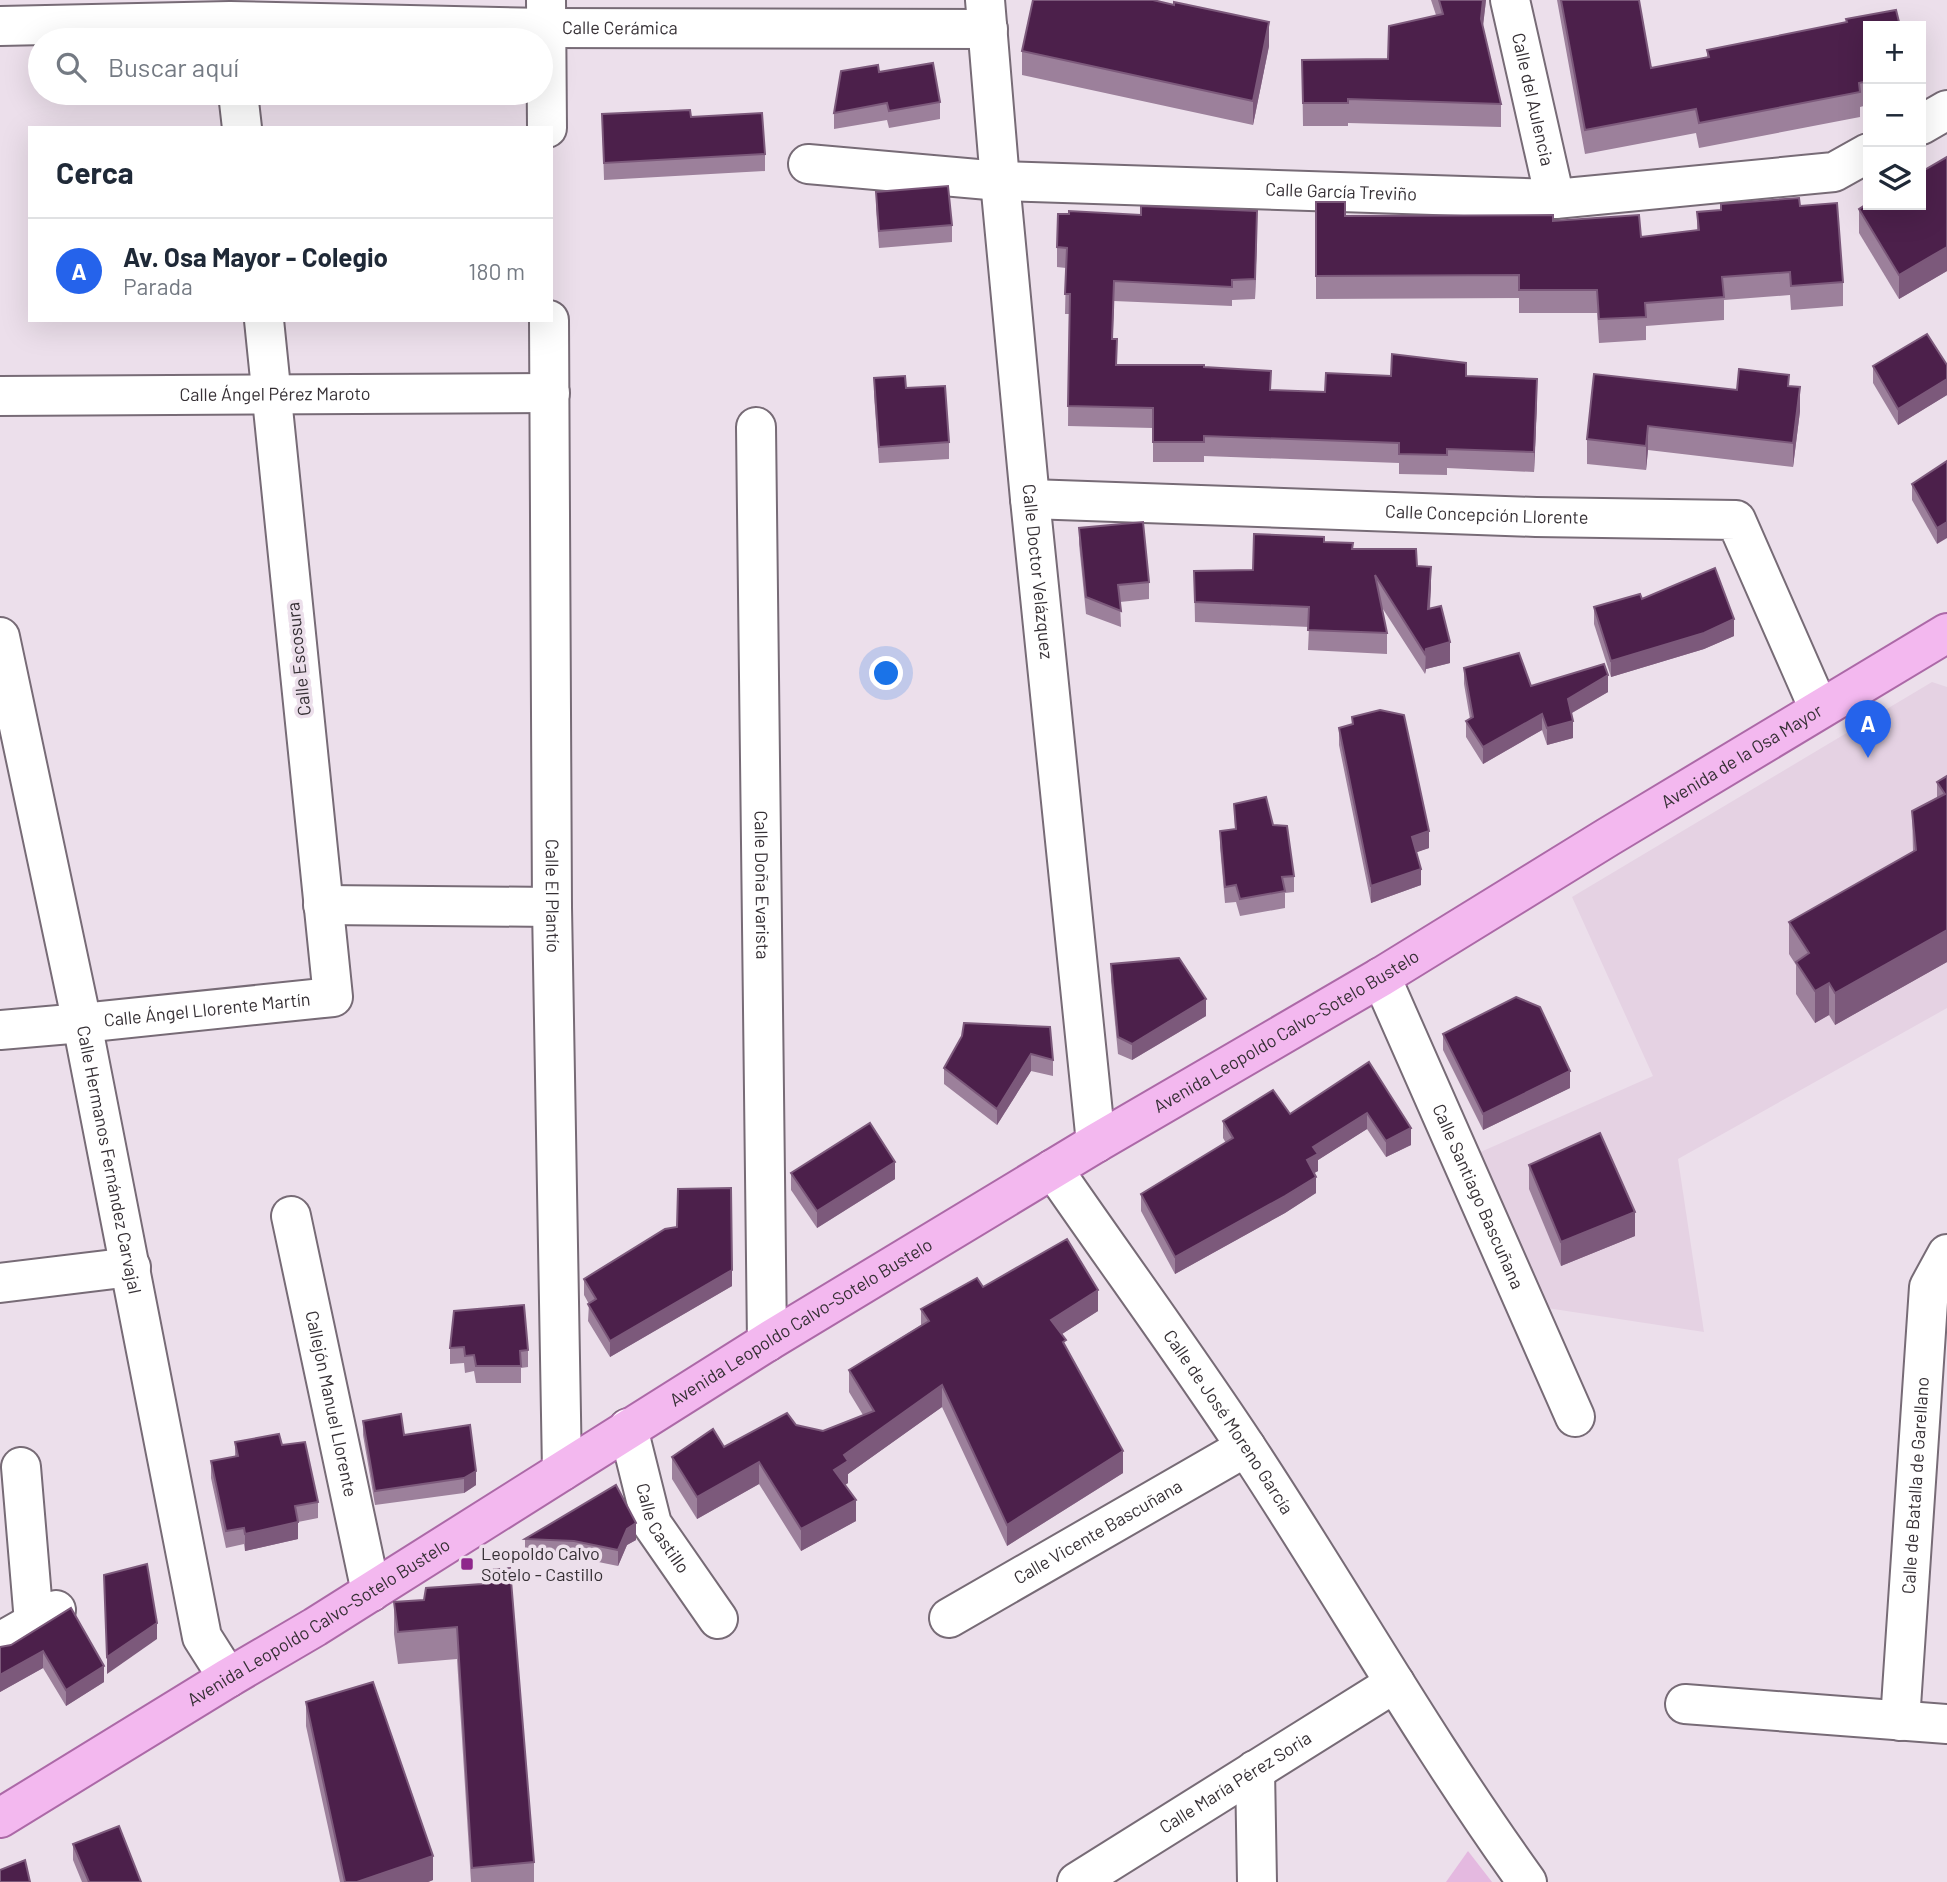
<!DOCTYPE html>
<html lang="es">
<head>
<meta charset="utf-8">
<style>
  :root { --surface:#fff; --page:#f2f2f3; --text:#1f2937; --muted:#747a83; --line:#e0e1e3; --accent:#2563eb }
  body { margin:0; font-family:Barlow,sans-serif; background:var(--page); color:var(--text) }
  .controls { position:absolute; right:21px; top:21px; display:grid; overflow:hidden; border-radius:0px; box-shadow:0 7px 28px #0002 }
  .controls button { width:63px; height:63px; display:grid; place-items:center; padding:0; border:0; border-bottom:2px solid var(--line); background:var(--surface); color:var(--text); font:35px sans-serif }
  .you { position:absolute; left:887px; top:674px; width:24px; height:24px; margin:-18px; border:5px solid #fff; border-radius:50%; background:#1a73e8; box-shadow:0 0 0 10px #1a73e833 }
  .badge { display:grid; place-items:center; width:46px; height:46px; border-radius:50%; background:var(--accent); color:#fff; font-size:23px; font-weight:700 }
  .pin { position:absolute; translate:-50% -58px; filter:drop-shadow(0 2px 4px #0008) }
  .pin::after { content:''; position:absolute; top:37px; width:24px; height:21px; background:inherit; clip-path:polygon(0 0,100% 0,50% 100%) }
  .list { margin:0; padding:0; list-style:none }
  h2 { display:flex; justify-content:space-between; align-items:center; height:91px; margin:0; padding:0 28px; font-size:30px }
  h2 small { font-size:23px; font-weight:400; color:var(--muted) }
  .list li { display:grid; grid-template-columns:46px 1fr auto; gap:21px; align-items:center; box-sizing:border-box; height:105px; padding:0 28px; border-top:2px solid var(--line) }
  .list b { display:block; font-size:26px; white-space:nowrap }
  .list p { margin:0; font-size:23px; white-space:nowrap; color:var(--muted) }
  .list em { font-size:23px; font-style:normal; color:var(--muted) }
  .icon { flex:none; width:38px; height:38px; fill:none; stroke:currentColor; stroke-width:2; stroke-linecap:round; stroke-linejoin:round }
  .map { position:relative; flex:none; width:1947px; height:1882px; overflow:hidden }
  .search { position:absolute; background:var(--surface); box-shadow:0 7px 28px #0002; left:28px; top:28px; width:525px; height:77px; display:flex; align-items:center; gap:18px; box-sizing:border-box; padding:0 24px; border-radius:38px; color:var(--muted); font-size:26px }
  .panel { position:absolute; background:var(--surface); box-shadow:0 7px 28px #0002; left:28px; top:126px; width:525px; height:196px; border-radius:0px }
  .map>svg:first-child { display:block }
  .built { fill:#e5d2e3 }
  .green { fill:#e4b9e0 }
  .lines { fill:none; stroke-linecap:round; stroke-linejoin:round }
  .minor-casing { stroke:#776b76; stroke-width:42 }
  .major-casing { stroke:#ac69a7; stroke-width:42 }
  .minor { stroke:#fff; stroke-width:38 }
  .major { stroke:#f3b8ef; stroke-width:38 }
  .wall { fill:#9c809b }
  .shaded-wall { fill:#7c597b }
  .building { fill:#4c204b; stroke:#7c597b; stroke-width:2 }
  .poi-dot { fill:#8e268b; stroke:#ecdfeb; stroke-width:2.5 }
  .labels { text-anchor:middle; stroke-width:7; stroke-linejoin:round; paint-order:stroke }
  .street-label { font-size:18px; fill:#363035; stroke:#ecdfeb }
  .poi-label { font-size:18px; fill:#363035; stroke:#ecdfeb; text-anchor:start }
</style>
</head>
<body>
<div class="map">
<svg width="1947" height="1882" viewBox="0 0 1947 1882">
  <rect width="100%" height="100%" fill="#ecdfeb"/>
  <polygon class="built" points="1932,682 1947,687 1947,1008 1678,1159 1704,1332 1547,1308 1476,1154 1653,1076 1572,897"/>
  <polygon class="green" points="1468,1851 1492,1882 1446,1882"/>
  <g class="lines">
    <g class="minor-casing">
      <g id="minor">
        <polyline points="546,0 547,128"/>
        <path id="s1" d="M985,0L1000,181L1030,499L1096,1143"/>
        <path id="s2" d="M1510,0L1555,199"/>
        <path id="s3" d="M0,26L230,21L546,28L988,29"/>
        <polyline points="238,93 242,128"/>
        <polyline points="1921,125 1947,110"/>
        <path id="s4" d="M808,164L1000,181L1555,199L1834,172L1868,153"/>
        <path id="s5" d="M549,320L552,907L562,1471"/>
        <path id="s6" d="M0,396L550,393"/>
        <path id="s7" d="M756,427L767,1342"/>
        <path id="s8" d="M1030,499L1536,517L1736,520L1819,709"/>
        <path id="s9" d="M0,637L82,1023L202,1637L228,1678"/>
        <polyline points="323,905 552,907"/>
        <path id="s10" d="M1381,977L1575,1417"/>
        <path id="s11" d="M0,1030L82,1023L333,997L264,320"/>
        <path id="s12" d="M1053,1169C1117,1262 1184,1353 1246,1447C1341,1591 1426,1742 1527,1882"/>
        <path id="s13" d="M291,1216L371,1592"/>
        <polyline points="0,1283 131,1267"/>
        <path id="s14" d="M628,1428L652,1524L718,1619"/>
        <polyline points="21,1467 34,1622"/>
        <path id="s15" d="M949,1618L1246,1447"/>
        <polyline points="0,1642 56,1610"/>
        <polyline points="1685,1704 1947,1724"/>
        <path id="s16" d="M1900,1721L1929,1287L1947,1254"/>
        <polyline points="1255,1770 1257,1882"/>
        <path id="s17" d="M1077,1882L1395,1683"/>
      </g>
    </g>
    <g class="major-casing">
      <g id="major">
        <path id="s18" d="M0,1818L228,1678L315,1627L767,1342L1096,1143L1381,977L1608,837L1947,633"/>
      </g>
    </g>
    <use href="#minor" class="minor"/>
    <use href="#major" class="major"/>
  </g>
  <g class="wall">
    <polygon points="1431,0 1486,0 1483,26 1501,104 1501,127 1348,123 1348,126 1303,126 1302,60 1388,59 1436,15"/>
    <polygon points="1557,0 1639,0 1651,68 1707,57 1707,50 1846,22 1846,19 1868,26 1868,105 1860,107 1860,117 1699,148 1696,133 1585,154"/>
    <polygon points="1174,5 1269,46 1253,125 1022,75 1022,51"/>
    <polygon points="879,72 940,102 940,119 889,128 887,120 834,129 834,113"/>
    <polygon points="602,114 691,117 765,154 765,171 604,180"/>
    <polygon points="1947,157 1947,271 1899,299 1859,233 1859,209"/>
    <polygon points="876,192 952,225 952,242 879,248 876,209"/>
    <polygon points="1316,202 1345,216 1553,221 1641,237 1697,231 1697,212 1800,206 1843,282 1843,306 1791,310 1790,295 1724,300 1724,320 1646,326 1646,340 1599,343 1597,313 1519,313 1519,298 1316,299"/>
    <polygon points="1257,231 1255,299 1232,300 1232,306 1114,301 1112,339 1117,365 1204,367 1271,390 1325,392 1391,376 1466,376 1537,399 1534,472 1447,468 1447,475 1399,474 1399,463 1204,456 1204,462 1153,462 1153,428 1068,426 1069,314 1065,314 1066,268 1057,267 1057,247"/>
    <polygon points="1947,365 1947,395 1898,425 1873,383 1873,366"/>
    <polygon points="874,378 949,442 949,459 879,463 874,395"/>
    <polygon points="1789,386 1800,411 1793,467 1648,450 1646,470 1587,464 1587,439 1737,390"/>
    <polygon points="1947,461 1937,544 1912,500 1912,484"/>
    <polygon points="1079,528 1149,582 1149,599 1120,602 1121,627 1086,614 1079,544"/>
    <polygon points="1324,542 1417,566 1431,587 1430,609 1450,663 1426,669 1425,674 1381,606 1387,633 1387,654 1308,650 1309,627 1195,622 1194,571 1253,570"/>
    <polygon points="1642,599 1734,636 1704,649 1611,677 1594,624 1594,607"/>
    <polygon points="1464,668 1531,686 1608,692 1572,713 1573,738 1547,745 1542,730 1483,764 1466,737 1466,721 1470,719 1464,684"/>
    <polygon points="1352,717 1429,848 1416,852 1421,885 1371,903 1339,745 1339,728 1352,725"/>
    <polygon points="1947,776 1947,962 1835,1025 1829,1015 1815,1023 1796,994 1796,965 1789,954 1789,922 1913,852 1912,811 1937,798 1937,782"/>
    <polygon points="1234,804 1273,825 1294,876 1294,892 1285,893 1285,908 1240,916 1236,902 1225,903 1220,847 1220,831 1235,829"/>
    <polygon points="1111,964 1206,1016 1132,1060 1118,1054 1111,981"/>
    <polygon points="1443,1034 1570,1088 1483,1130 1443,1050"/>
    <polygon points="962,1036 1053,1060 1053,1076 1031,1071 997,1125 944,1084 944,1068"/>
    <polygon points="1369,1062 1411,1145 1386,1157 1367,1129 1318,1160 1318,1171 1314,1173 1316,1193 1285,1213 1175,1274 1141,1211 1141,1194 1226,1143 1223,1138 1223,1121 1290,1114"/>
    <polygon points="1529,1165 1635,1236 1561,1266 1529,1189"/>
    <polygon points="791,1173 895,1179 817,1228 791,1190"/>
    <polygon points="677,1227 732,1286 610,1357 588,1321 589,1304 584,1295 584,1279"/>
    <polygon points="983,1287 1098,1311 1062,1334 1066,1349 1123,1473 1007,1546 942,1407 848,1474 848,1483 845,1485 856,1521 801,1551 759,1484 697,1519 672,1479 672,1457 724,1447 796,1425 823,1431 863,1415 849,1392 849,1370 921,1325 921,1309"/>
    <polygon points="454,1311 528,1350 528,1367 521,1368 521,1383 476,1383 474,1371 465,1373 464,1363 450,1364 450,1348"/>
    <polygon points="363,1421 404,1435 476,1485 464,1493 375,1505 363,1435"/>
    <polygon points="235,1442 282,1445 318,1502 318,1518 298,1522 298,1539 245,1551 244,1544 226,1548 211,1478 211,1461 235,1457"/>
    <polygon points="525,1539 636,1540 627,1545 618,1566 574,1557 525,1555"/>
    <polygon points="482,1584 534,1862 534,1882 471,1882 457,1659 398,1664 394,1634 394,1602 424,1600"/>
    <polygon points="71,1608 104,1682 66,1706 43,1668 0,1692 0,1647 11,1645"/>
    <polygon points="306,1702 433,1880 428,1882 340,1882 306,1726"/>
    <polygon points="73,1844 141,1882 82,1882 73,1860"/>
  </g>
  <g class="shaded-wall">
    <polygon points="1483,0 1486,0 1481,42 1481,19"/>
    <polygon points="1269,22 1269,46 1253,125 1253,101"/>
    <polygon points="1257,211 1257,231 1255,299 1255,279"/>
    <polygon points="1947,247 1947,271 1899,299 1899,275"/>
    <polygon points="1114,281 1114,301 1112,359 1112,339"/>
    <polygon points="1537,379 1537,399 1534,472 1534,452"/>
    <polygon points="1947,379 1947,395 1898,425 1898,409"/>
    <polygon points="1800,387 1800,411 1793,467 1793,443"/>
    <polygon points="1648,426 1648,450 1646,470 1646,446"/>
    <polygon points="1947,522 1947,538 1937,544 1937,528"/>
    <polygon points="1431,567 1431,587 1428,629 1428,609"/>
    <polygon points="1734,619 1734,636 1704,649 1611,677 1611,661"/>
    <polygon points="1450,642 1450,663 1426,669 1425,674 1426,649"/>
    <polygon points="1608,675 1608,692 1568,715 1568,699"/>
    <polygon points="1542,714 1542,730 1483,764 1483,747"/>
    <polygon points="1573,721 1573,738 1547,745 1547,728"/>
    <polygon points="1429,831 1429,848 1412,854 1412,837"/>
    <polygon points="1421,869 1421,885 1371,903 1371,886"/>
    <polygon points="1947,930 1947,962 1835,1025 1835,993"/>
    <polygon points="1829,983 1829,1015 1815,1023 1815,991"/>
    <polygon points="1206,999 1206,1016 1132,1060 1132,1044"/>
    <polygon points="1031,1054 1031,1071 997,1125 997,1109"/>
    <polygon points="1570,1071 1570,1088 1483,1130 1483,1114"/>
    <polygon points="1367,1113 1367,1129 1318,1160 1318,1171 1307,1177 1307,1160 1313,1147"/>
    <polygon points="1411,1128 1411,1145 1386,1157 1386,1141"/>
    <polygon points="895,1162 895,1179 817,1228 817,1211"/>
    <polygon points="1316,1177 1316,1193 1285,1213 1175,1274 1175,1257"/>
    <polygon points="1635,1212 1635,1236 1561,1266 1561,1242"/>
    <polygon points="732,1270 732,1286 610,1357 610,1341"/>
    <polygon points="1098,1290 1098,1311 1051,1341 1051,1320"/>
    <polygon points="942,1385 942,1407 848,1474 848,1483 834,1492 834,1470 844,1455"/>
    <polygon points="1123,1451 1123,1473 1007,1546 1007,1525"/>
    <polygon points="759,1462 759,1484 697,1519 697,1497"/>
    <polygon points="476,1471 476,1485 464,1493 464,1478"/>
    <polygon points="856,1500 856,1521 801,1551 801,1529"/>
    <polygon points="298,1522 298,1539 245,1551 245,1534"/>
    <polygon points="636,1523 636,1540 627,1545 618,1566 618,1550 627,1529"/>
    <polygon points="157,1623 157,1639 107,1674 107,1657"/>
    <polygon points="43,1651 43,1668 0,1692 0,1675"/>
    <polygon points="104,1666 104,1682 66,1706 66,1690"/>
    <polygon points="433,1856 433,1880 428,1882 357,1882"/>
  </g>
  <g class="building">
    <polygon points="1033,0 1153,0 1174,5 1174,2 1269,22 1253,101 1022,51"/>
    <polygon points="1439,0 1483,0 1481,19 1501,104 1348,99 1348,103 1303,103 1302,60 1388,59 1389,26 1443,14"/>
    <polygon points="1561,0 1639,0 1651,68 1709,57 1707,50 1847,22 1846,19 1896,10 1900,26 1868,26 1868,81 1859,83 1860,92 1699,123 1696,109 1585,130"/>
    <polygon points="933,63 940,102 889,111 887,103 834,113 841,71 878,65 879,72"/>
    <polygon points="690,110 691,117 762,113 765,154 604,163 602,114"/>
    <polygon points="1947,157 1947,247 1899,275 1859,209 1868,203 1868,205 1921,205 1921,172"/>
    <polygon points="948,186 952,225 879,231 876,192"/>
    <polygon points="1799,198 1800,206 1837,203 1843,282 1791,286 1790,272 1722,277 1724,297 1645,303 1646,317 1599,319 1597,290 1519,290 1519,275 1316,276 1316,202 1345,202 1345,216 1553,215 1553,221 1639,215 1641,237 1699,230 1697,212 1721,210 1721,204"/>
    <polygon points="1141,206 1257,211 1255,279 1232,280 1232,287 1114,281 1112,339 1117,339 1116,365 1204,365 1204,367 1271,371 1270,390 1325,392 1326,373 1391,376 1392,354 1466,363 1466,376 1537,379 1534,452 1447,449 1447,455 1399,454 1399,443 1204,436 1204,442 1153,442 1153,408 1068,406 1070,294 1065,294 1067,248 1057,247 1058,214 1069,214 1069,211 1141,215"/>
    <polygon points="1927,334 1947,365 1947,379 1898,409 1873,366"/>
    <polygon points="1739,369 1789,375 1788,386 1800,387 1793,443 1648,426 1646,446 1587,439 1594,374 1737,390"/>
    <polygon points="905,376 906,388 945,386 949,442 879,447 874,378"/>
    <polygon points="1947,461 1947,522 1937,528 1912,484"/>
    <polygon points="1143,522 1149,582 1118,585 1121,611 1086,597 1079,528"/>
    <polygon points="1254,534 1324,537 1324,542 1353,543 1352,549 1416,549 1417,566 1431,567 1428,609 1441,606 1450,642 1426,649 1425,654 1375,575 1387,633 1308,630 1309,607 1195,602 1194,571 1253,570"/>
    <polygon points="1715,568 1734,619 1704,633 1611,661 1594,607 1640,594 1642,599"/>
    <polygon points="1519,653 1531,686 1604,664 1608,675 1568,699 1573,721 1547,728 1542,714 1483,747 1466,721 1473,717 1464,668"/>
    <polygon points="1380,710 1404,715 1429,831 1412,837 1421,869 1371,886 1339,728 1353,724 1352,717"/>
    <polygon points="1947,776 1947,930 1835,993 1829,983 1815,991 1796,962 1809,953 1789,922 1916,850 1912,811 1945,794 1937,782"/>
    <polygon points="1266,797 1273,825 1287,826 1294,876 1282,877 1285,891 1240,899 1236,885 1225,887 1220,831 1236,829 1234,804"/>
    <polygon points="1179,958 1206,999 1132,1044 1118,1037 1111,964"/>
    <polygon points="1516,997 1540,1007 1570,1071 1483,1114 1443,1034"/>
    <polygon points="964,1023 1050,1027 1053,1060 1031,1054 997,1109 944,1068 962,1036"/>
    <polygon points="1369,1062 1411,1128 1386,1141 1367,1113 1313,1147 1318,1154 1307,1160 1316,1177 1285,1196 1175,1257 1141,1194 1233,1138 1223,1121 1273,1090 1290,1114"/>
    <polygon points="870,1123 895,1162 817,1211 791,1173"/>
    <polygon points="1600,1133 1635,1212 1561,1242 1529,1165"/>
    <polygon points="731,1188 732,1270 610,1341 588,1304 596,1299 584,1279 665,1229 677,1227 678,1189"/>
    <polygon points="1067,1239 1098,1290 1051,1320 1066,1340 1063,1342 1123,1451 1007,1525 942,1385 844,1455 848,1461 834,1470 856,1500 801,1529 759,1462 697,1497 672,1457 713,1429 724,1447 787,1413 796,1425 823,1431 874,1411 849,1370 929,1321 921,1309 977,1278 983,1287"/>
    <polygon points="524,1305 528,1350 520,1351 521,1366 476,1366 474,1355 465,1356 464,1347 450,1348 454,1311"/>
    <polygon points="401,1414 404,1435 470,1425 476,1471 464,1478 375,1491 363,1421"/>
    <polygon points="279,1434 282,1445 305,1442 318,1502 295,1506 298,1522 245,1534 244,1528 226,1531 211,1461 238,1456 235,1442"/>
    <polygon points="616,1485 636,1523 627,1529 618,1550 574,1541 525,1539"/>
    <polygon points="147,1564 157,1623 107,1657 104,1575"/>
    <polygon points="510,1568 534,1862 472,1868 457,1627 398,1632 394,1602 424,1600 426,1588 482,1584 482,1571"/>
    <polygon points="71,1608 104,1666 66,1690 43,1651 0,1675 0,1647 11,1645"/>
    <polygon points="373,1682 433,1856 357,1882 345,1882 306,1702"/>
    <polygon points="119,1826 141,1882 89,1882 73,1844"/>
    <polygon points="25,1860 30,1882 0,1882 0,1870"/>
  </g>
  <rect class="poi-dot" x="460" y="1557" width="14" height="14" rx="3.5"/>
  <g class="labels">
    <g class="street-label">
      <text dy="6" stroke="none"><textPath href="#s3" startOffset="620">Calle Cerámica</textPath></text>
      <text dy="6" stroke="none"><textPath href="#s2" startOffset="102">Calle del Aulencia</textPath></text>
      <text dy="6" stroke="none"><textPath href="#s4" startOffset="534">Calle García Treviño</textPath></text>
      <text dy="6" stroke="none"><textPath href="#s6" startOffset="275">Calle Ángel Pérez Maroto</textPath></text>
      <text dy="6" stroke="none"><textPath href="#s8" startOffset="457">Calle Concepción Llorente</textPath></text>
      <text dy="6" stroke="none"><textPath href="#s1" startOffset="574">Calle Doctor Velázquez</textPath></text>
      <text transform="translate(299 659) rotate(-96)" y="6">Calle Escosura</text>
      <text dy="6" stroke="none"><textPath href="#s18" startOffset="2040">Avenida de la Osa Mayor</textPath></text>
      <text dy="6" stroke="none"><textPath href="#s7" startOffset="458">Calle Doña Evarista</textPath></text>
      <text dy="6" stroke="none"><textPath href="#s5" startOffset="576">Calle El Plantío</textPath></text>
      <text dy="6" stroke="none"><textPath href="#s11" startOffset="208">Calle Ángel Llorente Martín</textPath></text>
      <text dy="6" stroke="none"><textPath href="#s18" startOffset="1508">Avenida Leopoldo Calvo-Sotelo Bustelo</textPath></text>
      <text dy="6" stroke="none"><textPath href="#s9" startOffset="534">Calle Hermanos Fernández Carvajal</textPath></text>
      <text dy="6" stroke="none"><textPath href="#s10" startOffset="240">Calle Santiago Bascuñana</textPath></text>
      <text dy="6" stroke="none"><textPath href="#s18" startOffset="942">Avenida Leopoldo Calvo-Sotelo Bustelo</textPath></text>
      <text dy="6" stroke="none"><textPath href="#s13" startOffset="192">Callejón Manuel Llorente</textPath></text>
      <text dy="6" stroke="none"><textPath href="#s12" startOffset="308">Calle de José Moreno García</textPath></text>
      <text dy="6" stroke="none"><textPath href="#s16" startOffset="236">Calle de Batalla de Garellano</textPath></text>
      <text dy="6" stroke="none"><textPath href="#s14" startOffset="107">Calle Castillo</textPath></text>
      <text dy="6" stroke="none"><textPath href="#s15" startOffset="172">Calle Vicente Bascuñana</textPath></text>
      <text dy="6" stroke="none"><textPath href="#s18" startOffset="374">Avenida Leopoldo Calvo-Sotelo Bustelo</textPath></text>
      <text dy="6" stroke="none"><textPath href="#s17" startOffset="187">Calle María Pérez Soria</textPath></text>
    </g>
    <g class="poi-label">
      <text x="481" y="1560">Leopoldo Calvo<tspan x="481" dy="21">Sotelo - Castillo</tspan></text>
    </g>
  </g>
</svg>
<div class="controls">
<button>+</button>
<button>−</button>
<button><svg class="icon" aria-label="layers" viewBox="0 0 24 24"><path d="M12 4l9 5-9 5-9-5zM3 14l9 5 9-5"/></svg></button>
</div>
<div class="you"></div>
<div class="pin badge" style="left:1868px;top:758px">A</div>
<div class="search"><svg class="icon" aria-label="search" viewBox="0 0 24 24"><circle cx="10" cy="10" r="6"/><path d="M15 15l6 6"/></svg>Buscar aquí</div>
<section class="panel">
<h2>Cerca<small></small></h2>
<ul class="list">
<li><span class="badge">A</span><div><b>Av. Osa Mayor - Colegio</b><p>Parada</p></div><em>180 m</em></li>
</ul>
</section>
</div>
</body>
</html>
